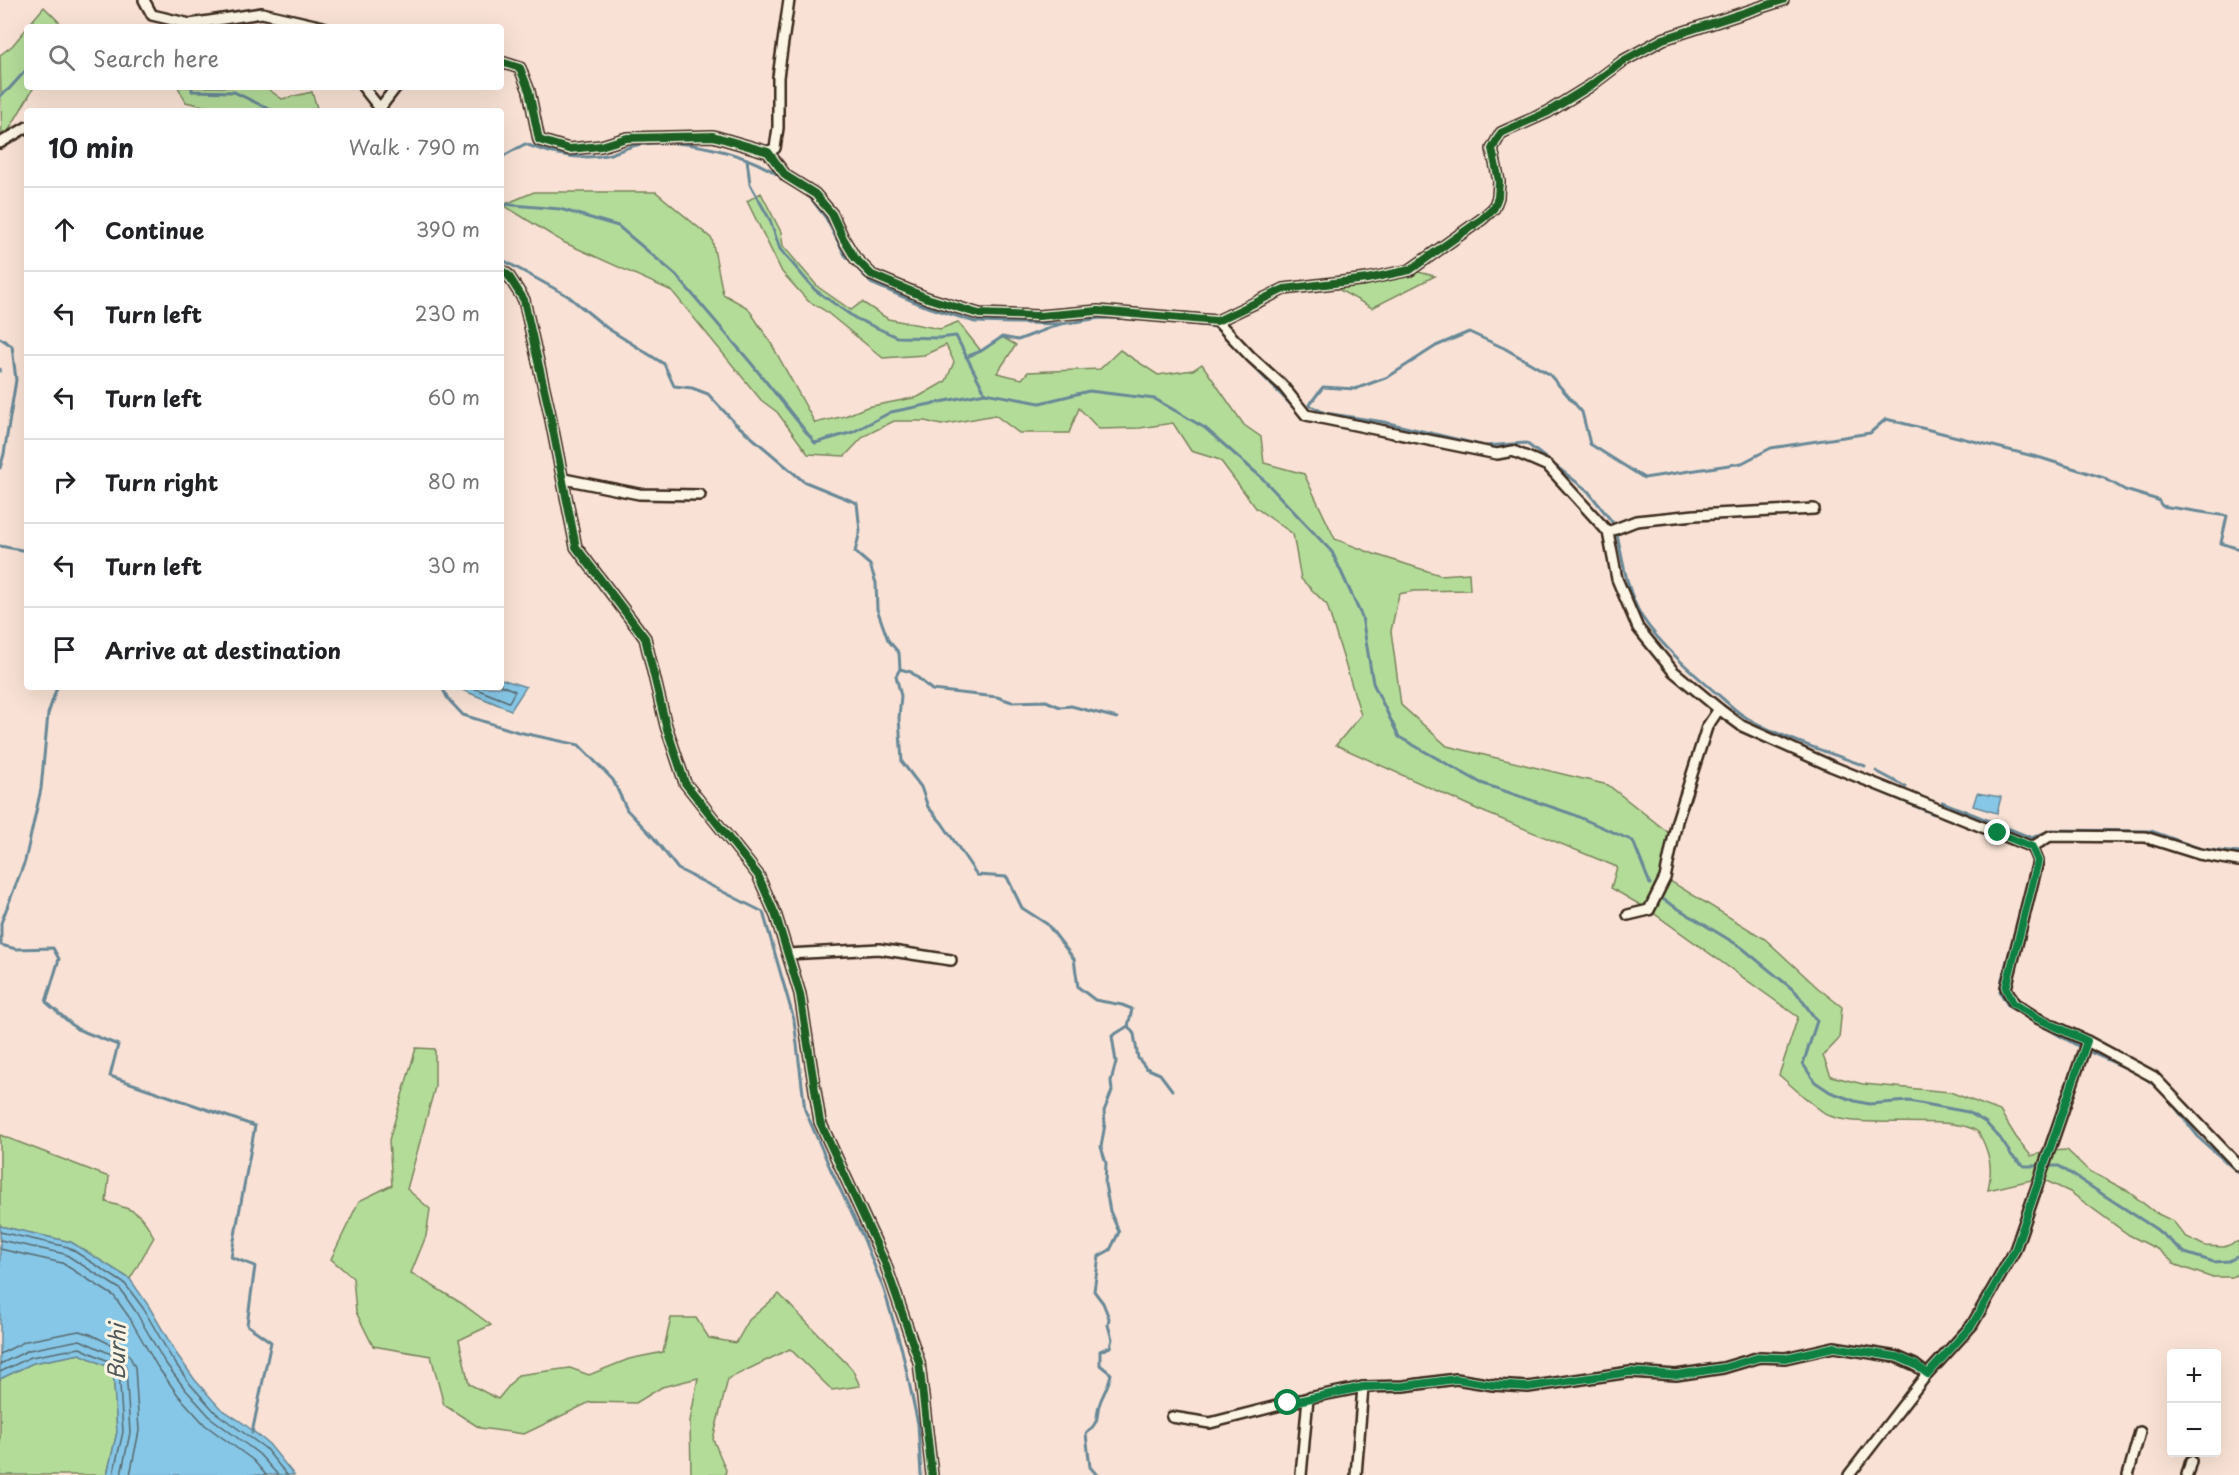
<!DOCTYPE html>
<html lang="en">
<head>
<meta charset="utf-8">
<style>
  :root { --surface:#fff; --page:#f2f2f2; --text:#202124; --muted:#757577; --line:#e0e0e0 }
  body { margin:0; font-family:"Playpen Sans",sans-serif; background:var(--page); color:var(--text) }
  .controls { position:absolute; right:18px; bottom:18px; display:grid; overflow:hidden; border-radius:6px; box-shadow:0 6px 24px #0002 }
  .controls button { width:54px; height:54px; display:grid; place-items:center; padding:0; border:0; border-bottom:2px solid var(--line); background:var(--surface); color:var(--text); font:30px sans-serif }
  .stop { position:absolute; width:18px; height:18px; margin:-14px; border:4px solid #0b8043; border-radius:50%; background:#fff }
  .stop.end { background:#0b8043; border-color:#fff; box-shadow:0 2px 6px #0008 }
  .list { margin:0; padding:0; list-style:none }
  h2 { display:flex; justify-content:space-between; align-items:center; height:78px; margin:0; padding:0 24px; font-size:26px }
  h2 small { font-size:20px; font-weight:400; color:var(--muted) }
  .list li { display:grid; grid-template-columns:39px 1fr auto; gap:18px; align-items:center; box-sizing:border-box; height:84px; padding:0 24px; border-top:2px solid var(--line) }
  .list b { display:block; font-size:22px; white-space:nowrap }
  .list em { font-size:20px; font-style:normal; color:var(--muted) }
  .icon { flex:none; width:33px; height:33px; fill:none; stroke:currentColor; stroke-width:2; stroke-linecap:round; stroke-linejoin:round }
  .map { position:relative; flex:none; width:2239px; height:1475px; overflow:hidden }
  .search { position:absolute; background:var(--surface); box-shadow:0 6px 24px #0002; left:24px; top:24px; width:480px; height:66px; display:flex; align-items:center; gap:15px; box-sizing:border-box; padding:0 21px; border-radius:6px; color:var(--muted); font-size:22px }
  .panel { position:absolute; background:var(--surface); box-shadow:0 6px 24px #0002; left:24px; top:108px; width:480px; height:582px; border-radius:6px }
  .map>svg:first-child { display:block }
  .green { fill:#b4dc99; stroke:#78835c; stroke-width:1.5 }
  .water { fill:#86c7e7; stroke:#688897; stroke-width:1.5 }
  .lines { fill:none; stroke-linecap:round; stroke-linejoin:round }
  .shore { stroke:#59696e; stroke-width:1.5 }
  .stream { stroke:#688897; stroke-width:3 }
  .minor-casing { stroke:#3b2a1e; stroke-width:14 }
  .minor { stroke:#fcf5e5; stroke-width:9 }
  .cycleway-casing { stroke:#fcf5e5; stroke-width:11 }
  .cycleway { stroke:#1b5e20; stroke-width:8 }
  .route { stroke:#0b8043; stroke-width:8 }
  .labels { text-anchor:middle; stroke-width:6; stroke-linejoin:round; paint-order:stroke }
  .water-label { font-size:22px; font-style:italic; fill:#52595a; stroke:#fcf5e5 }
</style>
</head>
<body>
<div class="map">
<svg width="2239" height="1475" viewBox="0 0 2239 1475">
  <rect width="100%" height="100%" fill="#f9e2d5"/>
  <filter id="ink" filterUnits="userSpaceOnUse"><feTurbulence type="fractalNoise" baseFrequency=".0167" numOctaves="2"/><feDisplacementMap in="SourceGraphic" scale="12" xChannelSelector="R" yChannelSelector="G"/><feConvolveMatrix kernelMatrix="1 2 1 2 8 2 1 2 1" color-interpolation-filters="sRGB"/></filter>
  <g filter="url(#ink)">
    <g class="green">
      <polygon points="44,7 64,27 27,27"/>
      <polygon points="27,28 27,87 34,87 2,142 0,55 12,46"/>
      <polygon points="178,87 265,87 282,99 312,92 318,111 224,111 186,102"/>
      <path d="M534,192H656L712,239L723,294L748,308L772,345L815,423L845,416L867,407L918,397L946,381L954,362L946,345L924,355L883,358L824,310L808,301L782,272L747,201L761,193L781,232L783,246L818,287L851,310L862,302L888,319L940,329L958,322L981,351L1002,337L1016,345L997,373L1022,379L1028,372L1100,369L1120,350L1158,375L1193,370L1202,364L1244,425L1261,437L1264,463L1304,474L1335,539L1374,554L1440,575L1469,573L1470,590L1414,591L1399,594L1391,631L1401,705L1447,746L1608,785L1674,837L1665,878L1765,939L1818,988L1842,1007L1839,1039L1823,1056L1831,1076L1863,1084L1950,1092L2000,1111L2016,1137L2031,1156L2049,1151L2067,1150L2089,1171L2126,1190L2156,1213L2173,1221L2185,1236L2205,1246L2224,1247L2239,1241V1273L2232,1277H2210L2176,1265L2159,1250L2129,1235L2070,1192L2040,1178L1988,1190C1992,1171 1991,1159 1983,1141C1983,1141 1979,1134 1979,1133C1957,1113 1865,1130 1830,1116C1818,1111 1790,1084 1779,1075L1798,1017L1649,910L1611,888L1617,867L1479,810L1336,745L1361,715L1327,605L1301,579L1293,534L1256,508L1220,460L1191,451L1173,423L1140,428L1099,429L1079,408L1069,433H1019L995,415L941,425L925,421H894L864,436L845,456L808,454L777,412L761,400L672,291L563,242L503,205Z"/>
      <polygon points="1410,270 1435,276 1372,308 1325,282"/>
      <polygon points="416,1048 435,1049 435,1087 407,1189 430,1209 426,1236 411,1273 461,1303 491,1325 459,1340 469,1384 498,1399 518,1375 570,1368 589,1375 629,1359 663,1352 671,1318 696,1318 709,1338 736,1343 749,1320 779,1294 852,1369 860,1386 832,1390 790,1349 728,1379 713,1439 726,1470 725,1475 691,1475 690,1421 698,1378 662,1387 636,1403 590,1402 524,1434 480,1428 444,1405 431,1356 373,1346 356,1312 353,1278 331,1259 359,1201 392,1185 389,1140"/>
      <path d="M0,1135L109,1177L106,1202C134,1210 140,1210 154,1237L130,1279L71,1242L0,1226Z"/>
      <polygon points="80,1354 113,1369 117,1432 107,1475 0,1475 0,1379 33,1363"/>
    </g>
    <g class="water">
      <polygon points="501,679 526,687 511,710 455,687 501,687"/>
      <polygon points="1977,793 2001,797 1997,813 1973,806"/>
      <polygon points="0,1226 71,1242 130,1279 148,1305 176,1353 195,1380 220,1408 243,1423 269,1444 294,1475 107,1475 117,1432 113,1369 80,1354 33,1363 0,1379"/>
    </g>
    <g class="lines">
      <g class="shore">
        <polyline points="471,687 509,702 515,691 501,685"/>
        <polyline points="0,1232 68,1247 125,1284 143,1308 171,1357 190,1384 216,1413 265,1448 287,1475"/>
        <polyline points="0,1240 65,1254 120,1289 136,1312 164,1361 185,1389 211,1418 259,1454 278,1475"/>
        <polyline points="0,1249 62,1263 114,1296 129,1317 157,1366 178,1395 205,1425 253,1460 266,1475"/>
        <polyline points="0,1354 26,1341 79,1331 90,1334 128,1353 135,1367 139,1431 130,1475"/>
        <polyline points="0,1364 29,1350 80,1340 122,1359 126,1368 130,1433 121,1475"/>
        <polyline points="0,1372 31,1357 80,1348 117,1365 119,1369 123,1432 113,1475"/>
      </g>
      <g class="stream">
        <polyline points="192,87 192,91 234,92 273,111"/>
        <polyline points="0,96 9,89 27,69"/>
        <path d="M501,159L505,155L525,144C549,153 580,161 606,155C617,153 626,147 637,145C682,137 746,152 783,178"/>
        <polyline points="747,159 750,184 770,220 780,249 815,290 855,318 897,337 939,338 956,336 985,393"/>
        <polyline points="798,189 810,197 826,218 845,255 871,283 922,305 975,322 1061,324 1100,318 1141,319"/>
        <polyline points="501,204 560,209 618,226 676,275 751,363 815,443 853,432 891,412 985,393 1040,403 1089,391 1155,399 1205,428 1262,478 1332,552 1362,617 1373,683 1399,737 1481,783 1572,814 1633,841 1650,884"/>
        <path d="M501,259L568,296L607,328L664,364L674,386L692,388L708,394L735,423L803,481L857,503L860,531L855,552L870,565L876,583L877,609L888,640L899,653L900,669L896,676L901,696L899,718L902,762L921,787L928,807L942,823L977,875L1007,877L1022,908L1047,924L1074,959L1078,987L1095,1000L1122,1005L1132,1009L1128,1026L1112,1036L1116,1062L1111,1081L1112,1091L1104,1111L1105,1124L1101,1147L1106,1163L1105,1184L1110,1211L1119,1232L1110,1250L1099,1256L1094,1291L1103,1303L1109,1318L1108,1325L1112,1339L1110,1347L1100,1351V1365L1111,1374C1109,1384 1105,1391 1101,1400C1093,1417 1104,1416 1086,1434L1090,1467L1097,1475"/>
        <polyline points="1186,323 1215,327 1294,408"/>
        <polyline points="0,338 12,346 16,380 4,454 0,468"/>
        <polyline points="966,357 981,351 1002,337 1018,340 1060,324"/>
        <polyline points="0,369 0,371"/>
        <polyline points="1613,523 1588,491 1526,443 1485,446 1384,422 1325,413 1309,405 1323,387 1355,389 1388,377 1436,346 1469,332 1504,348 1549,374 1582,412 1590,444 1644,478 1742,463 1771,448 1870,433 1886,419 2041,458 2104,478 2125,490 2158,500 2162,506 2227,516 2221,543 2239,549"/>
        <path d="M1617,534C1623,562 1627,592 1642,617C1661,646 1695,675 1722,698C1730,705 1738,713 1747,718C1784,739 1825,751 1865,766"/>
        <polyline points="0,546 27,551"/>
        <polyline points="900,669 911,672 932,690 997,697 1012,702 1046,701 1060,707 1071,706 1117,718"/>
        <polyline points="57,687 48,714 41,789 25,861 1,923 1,945 16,949 53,948 59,959 46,1002 77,1029 118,1045 110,1076 255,1126 231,1257 255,1266 247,1325 271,1342 252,1433"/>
        <polyline points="442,687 448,699 463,715 518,732 579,745 613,780 627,810 653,837 678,869 763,912 794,1020 805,1110 831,1170 863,1237 884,1290 902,1350 918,1424 921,1475"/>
        <polyline points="1798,757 1934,814"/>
        <polyline points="1876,771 1906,787"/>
        <polyline points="1942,802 2032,838 2051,830 2151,831 2201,849 2239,853"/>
        <polyline points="1943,817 1975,829"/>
        <polyline points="1998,838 2029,851 2033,864"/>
        <polyline points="2027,888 2002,979 2000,992 2009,1007 2078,1046"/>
        <polyline points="1664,900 1741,947 1796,992 1817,1021 1803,1064 1815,1082 1830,1092 1855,1101 1869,1104 1909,1101 1968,1112 1985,1122 2000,1138 2012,1156 2024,1166 2059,1166 2156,1229 2185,1253 2214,1262 2229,1261 2239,1256"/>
        <polyline points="1128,1026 1134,1034 1138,1058 1146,1068 1160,1074 1172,1090"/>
        <polyline points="2092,1053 2137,1073"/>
        <polyline points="2143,1076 2164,1093 2200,1139 2239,1173"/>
      </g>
      <g class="minor-casing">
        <g id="minor">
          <polyline points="144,0 152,15 190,24 262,13 323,27"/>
          <polyline points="501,62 520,68 529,91 539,140 569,149 601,146 627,138 713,136 768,152 786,176 815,194 832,214 843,238 855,258 872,275 927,298 979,314 1039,316 1098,311 1217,321 1284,289 1367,279 1410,270 1482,219 1494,208 1498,197 1499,181 1492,149 1501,133 1548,112 1590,86 1623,61 1663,39 1783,0"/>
          <polyline points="363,87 382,111"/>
          <polyline points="380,108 396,87"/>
          <polyline points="0,143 27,127"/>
          <polyline points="768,152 775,148 778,128 778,77 789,0"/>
          <polyline points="501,270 508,275 524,300 549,410 576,547 645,638 666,726 685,783 758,875 776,916 800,994 820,1122 885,1263 919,1362 932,1475"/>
          <polyline points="1217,321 1251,357 1282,385 1306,415 1497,454 1513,451 1548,466 1608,532 1617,579 1638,628 1673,671 1719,709 1742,726 1831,766 2032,847"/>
          <polyline points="564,479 639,494 700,495"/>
          <polyline points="1608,532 1636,521 1695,515 1814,509"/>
          <polyline points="1628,915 1649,910 1665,878 1677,821 1707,727 1719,709"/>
          <polyline points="788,954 879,949 951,960"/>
          <polyline points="2087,1041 2037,1018 2014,1003 2006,988 2038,861 2032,847 2050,836 2145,837 2199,854 2239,861"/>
          <polyline points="1363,1387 1404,1386 1456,1379 1493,1385 1528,1387 1630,1372 1676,1375 1723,1368 1760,1357 1785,1358 1834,1347 1897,1357 1915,1365 1927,1374"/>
          <polyline points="1308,1398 1363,1387 1356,1475"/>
          <polyline points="1172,1417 1210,1423 1308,1398 1301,1475"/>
          <polyline points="1849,1475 1924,1378 1972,1325 2015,1250 2087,1041 2154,1077 2239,1166"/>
          <polyline points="2128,1475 2140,1432"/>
          <polyline points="2187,1475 2191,1461"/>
        </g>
      </g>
      <use href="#minor" class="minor"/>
      <g class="cycleway-casing">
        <g id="cycleway">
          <polyline points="501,62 520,68 529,91 539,140 569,149 601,146 627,138 713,136 768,152 786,176 815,194 832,214 843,238 855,258 872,275 927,298 979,314 1039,316 1098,311 1217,321 1284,289 1367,279 1410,270 1482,219 1494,208 1498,197 1499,181 1492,149 1501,133 1548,112 1590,86 1623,61 1663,39 1783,0"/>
          <polyline points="501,270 508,275 524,300 549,410 576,547 645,638 666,726 685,783 758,875 776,916 800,994 820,1122 885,1263 919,1362 932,1475"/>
        </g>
      </g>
      <use href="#cycleway" class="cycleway"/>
    </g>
  </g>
  <g class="lines" filter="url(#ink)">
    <polyline class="route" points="1288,1403 1363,1387 1404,1386 1456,1379 1493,1385 1528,1387 1630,1372 1676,1375 1723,1368 1760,1357 1785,1358 1834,1347 1898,1357 1916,1365 1928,1374 1972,1325 2015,1250 2087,1041 2037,1018 2013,1003 2006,988 2038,861 2032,847 1998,833"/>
  </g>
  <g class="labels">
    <g class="water-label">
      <text transform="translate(117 1352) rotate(-89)" y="8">Burhi</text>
    </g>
  </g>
</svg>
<div class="controls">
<button>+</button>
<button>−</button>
</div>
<div class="stop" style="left:1288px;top:1403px"></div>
<div class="stop end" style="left:1998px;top:833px"></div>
<div class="search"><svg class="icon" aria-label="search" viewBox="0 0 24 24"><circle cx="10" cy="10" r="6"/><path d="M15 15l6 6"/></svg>Search here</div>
<section class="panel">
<h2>10 min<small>Walk · 790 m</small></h2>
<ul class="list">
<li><svg class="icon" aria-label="ahead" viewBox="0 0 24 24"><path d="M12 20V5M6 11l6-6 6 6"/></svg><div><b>Continue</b></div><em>390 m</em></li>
<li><svg class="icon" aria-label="left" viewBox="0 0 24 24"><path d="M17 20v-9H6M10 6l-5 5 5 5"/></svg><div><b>Turn left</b></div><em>230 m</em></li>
<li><svg class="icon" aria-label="left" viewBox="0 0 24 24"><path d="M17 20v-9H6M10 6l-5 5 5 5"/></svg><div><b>Turn left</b></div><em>60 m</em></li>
<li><svg class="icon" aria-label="right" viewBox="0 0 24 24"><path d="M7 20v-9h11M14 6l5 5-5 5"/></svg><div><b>Turn right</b></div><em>80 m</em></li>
<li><svg class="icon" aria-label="left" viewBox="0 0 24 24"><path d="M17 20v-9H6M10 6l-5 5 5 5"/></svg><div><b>Turn left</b></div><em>30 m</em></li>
<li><svg class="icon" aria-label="arrive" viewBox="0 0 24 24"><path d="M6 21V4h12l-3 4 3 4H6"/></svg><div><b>Arrive at destination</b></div></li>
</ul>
</section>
</div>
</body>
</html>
